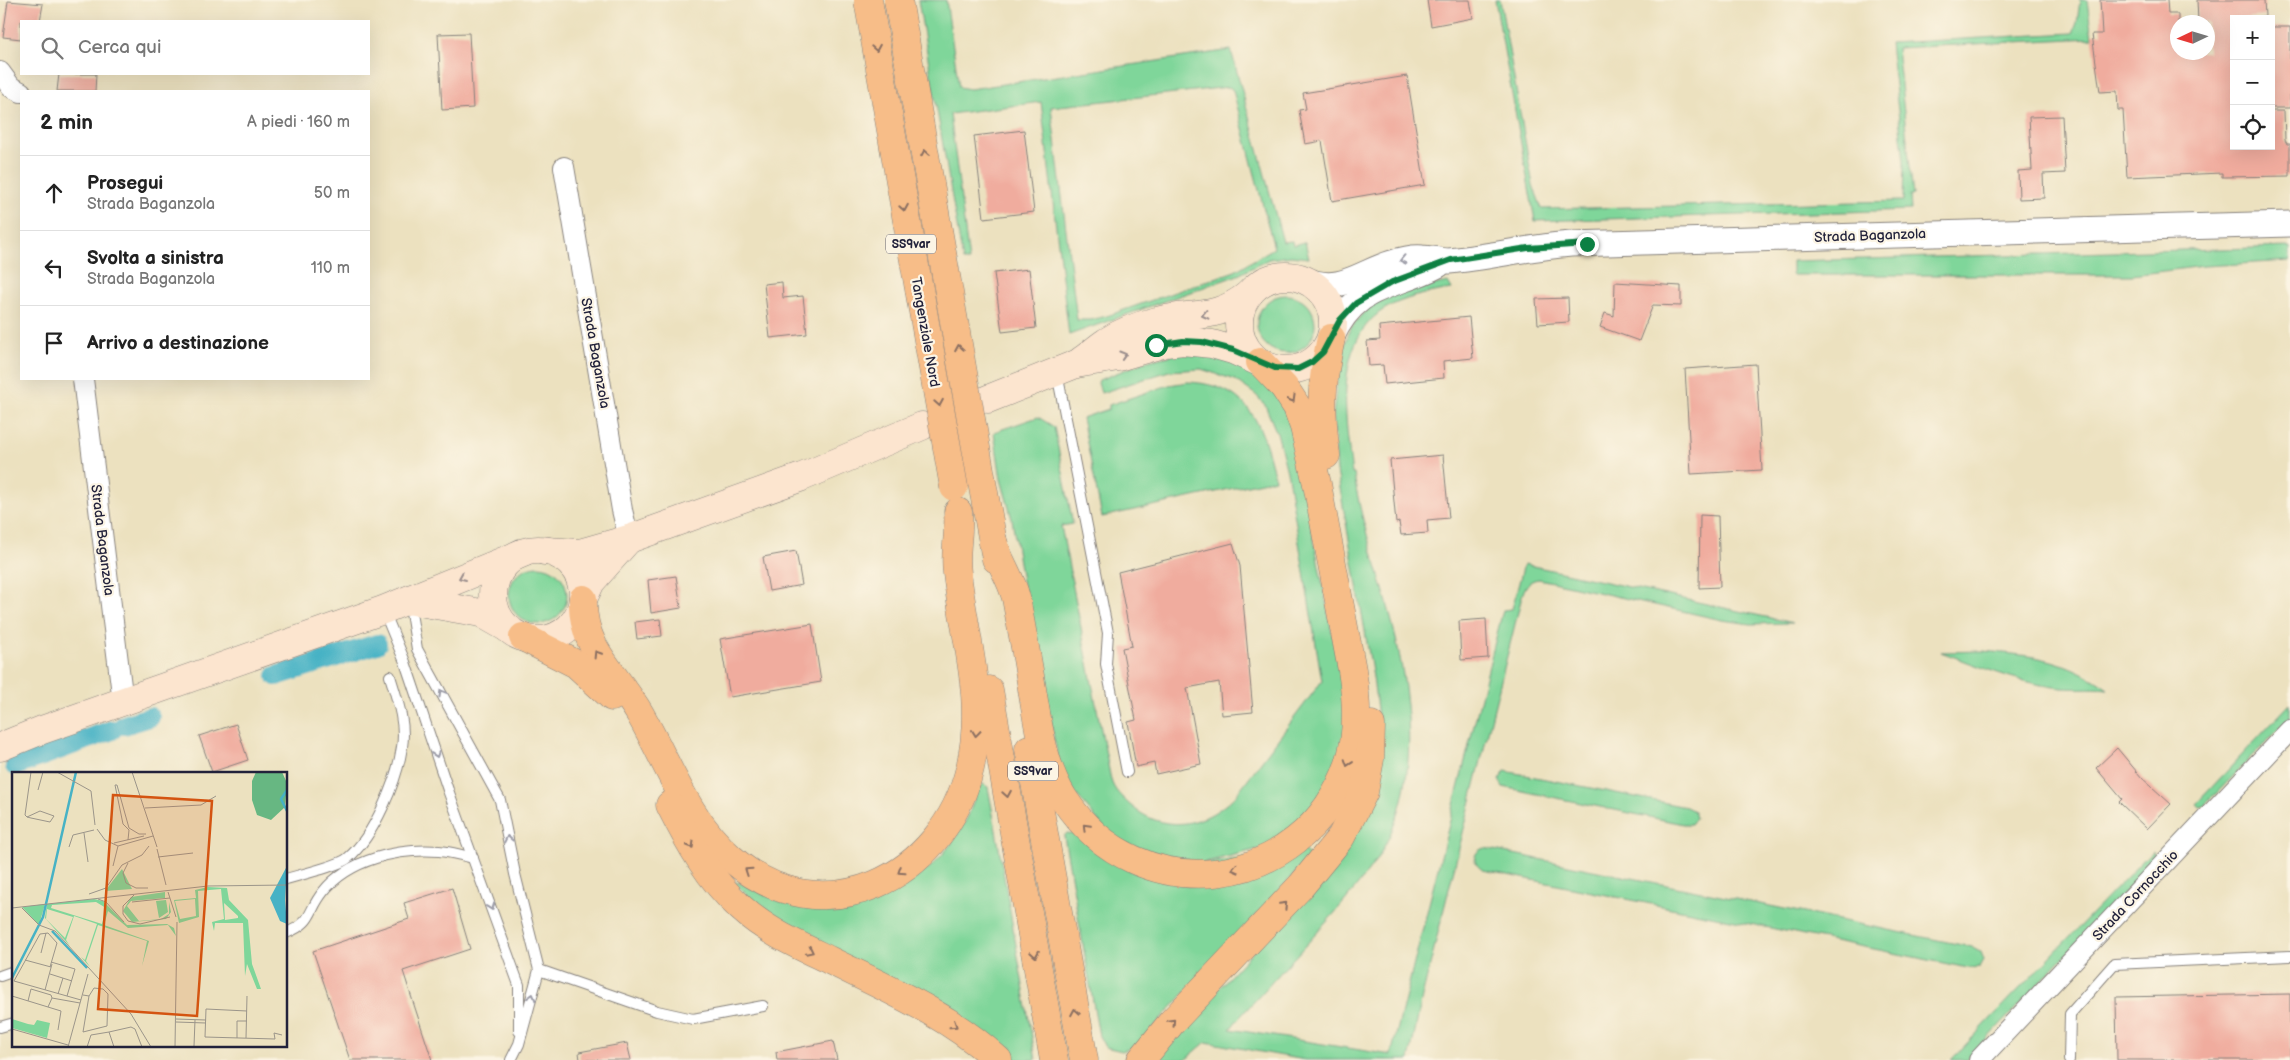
<!DOCTYPE html>
<html lang="it">
<head>
<meta charset="utf-8">
<style>
  :root { --surface:#fff; --page:#f2f2f2; --text:#222; --muted:#767676; --line:#e0e0e0 }
  body { margin:0; font-family:"Balsamiq Sans",sans-serif; background:var(--page); color:var(--text) }
  .controls { position:absolute; right:15px; top:15px; display:grid; overflow:hidden; border-radius:0px; box-shadow:0 5px 20px #0002 }
  .controls button { width:45px; height:45px; display:grid; place-items:center; padding:0; border:0; border-bottom:1px solid var(--line); background:var(--surface); color:var(--text); font:25px sans-serif }
  .compass { position:absolute; left:2170px; top:15px; width:45px; height:45px; border-radius:50%; background:var(--surface); box-shadow:0 5px 20px #0002; rotate:266deg }
  .stop { position:absolute; width:15px; height:15px; margin:-11px; border:4px solid #0b8043; border-radius:50%; background:#fff }
  .stop.end { background:#0b8043; border-color:#fff; box-shadow:0 1px 5px #0008 }
  .list { margin:0; padding:0; list-style:none }
  h2 { display:flex; justify-content:space-between; align-items:center; height:65px; margin:0; padding:0 20px; font-size:21px }
  h2 small { font-size:16px; font-weight:400; color:var(--muted) }
  .list li { display:grid; grid-template-columns:32px 1fr auto; gap:15px; align-items:center; box-sizing:border-box; height:75px; padding:0 20px; border-top:1px solid var(--line) }
  .list b { display:block; font-size:19px; white-space:nowrap }
  .list p { margin:0; font-size:16px; white-space:nowrap; color:var(--muted) }
  .list em { font-size:16px; font-style:normal; color:var(--muted) }
  .icon { flex:none; width:28px; height:28px; fill:none; stroke:currentColor; stroke-width:2; stroke-linecap:round; stroke-linejoin:round }
  .map { position:relative; flex:none; width:2290px; height:1060px; overflow:hidden }
  .search { position:absolute; background:var(--surface); box-shadow:0 5px 20px #0002; left:20px; top:20px; width:350px; height:55px; display:flex; align-items:center; gap:12px; box-sizing:border-box; padding:0 18px; border-radius:0px; color:var(--muted); font-size:19px }
  .panel { position:absolute; background:var(--surface); box-shadow:0 5px 20px #0002; left:20px; top:90px; width:350px; height:290px; border-radius:0px }
  .map>svg:first-child { display:block }
  .green { fill:#7fd69a; stroke:#507c6a; fill-rule:evenodd }
  .lines { fill:none; stroke-linecap:round; stroke-linejoin:round }
  .canal { stroke:#47b2c5; stroke-width:20 }
  .building { fill:#f0ac9e }
  .service-casing { stroke:#87827d; stroke-width:12 }
  .minor-casing { stroke:#87827d; stroke-width:22 }
  .tertiary-casing { stroke:#87827d; stroke-width:27 }
  .secondary-casing { stroke:#87827d; stroke-width:29 }
  .trunk-casing { stroke:#87827d; stroke-width:29 }
  .service { stroke:#fff; stroke-width:10 }
  .minor { stroke:#fff; stroke-width:20 }
  .tertiary { stroke:#fff; stroke-width:25 }
  .secondary { stroke:#fce5cf; stroke-width:28 }
  .trunk { stroke:#f7bd88; stroke-width:28 }
  .trunk-bridge-casing { stroke:#87827d; stroke-width:29; stroke-linecap:butt }
  .trunk-bridge { stroke:#f7bd88; stroke-width:28 }
  .oneway { stroke:#8c7062 }
  .oneway2 { stroke:#9c9ca7 }
  .oneway3 { stroke:#9a8d8c }
  .route { stroke:#0b8043; stroke-width:6 }
  .labels { text-anchor:middle; stroke-width:4.5; stroke-linejoin:round; paint-order:stroke }
  .shield { fill:#fcf5e5; stroke:#63616e; stroke-width:1 }
  .shield-label { font-size:12px; font-weight:bold; fill:#22223b }
  .street-label { font-size:14px; fill:#22223b; stroke:#fcf5e5 }
  .inset-river { fill:none; stroke:#47b2c5; stroke-width:2.5 }
  .inset-road { fill:none; stroke:#9b958a; stroke-width:1 }
  .view { fill:#d45411; fill-opacity:0.15; stroke:#d45411; stroke-width:2.5 }
  .inset-edge { fill:none; stroke:#22223b; stroke-width:2.5 }
</style>
</head>
<body>
<div class="map">
<svg width="2290" height="1060" viewBox="0 0 2290 1060">
  <rect width="100%" height="100%" fill="#fcf5e5"/>
  <filter id="ink" filterUnits="userSpaceOnUse"><feTurbulence type="fractalNoise" baseFrequency=".02" numOctaves="2"/><feDisplacementMap in="SourceGraphic" scale="10" xChannelSelector="R" yChannelSelector="G"/><feConvolveMatrix kernelMatrix="1 2 1 2 8 2 1 2 1" color-interpolation-filters="sRGB"/></filter>
  <filter id="wash" filterUnits="userSpaceOnUse"><feTurbulence type="fractalNoise" baseFrequency=".0096" numOctaves="4" result="noise"/><feDisplacementMap in="SourceGraphic" scale="20" xChannelSelector="R" yChannelSelector="G"/><feGaussianBlur stdDeviation="1.12" result="paint"/><feColorMatrix in="noise" values="0 0 0 0 0 0 0 0 0 0 0 0 0 0 0 0 0 1.4 0 .05"/><feComposite in="paint" operator="in"/></filter>
  <g filter="url(#wash)">
    <rect width="100%" height="100%" fill="#ece1bf"/>
    <g class="green">
      <path d="M918,0H946L959,87L970,89L1231,50L1283,242L1292,241L1293,245L1305,242L1309,258L1291,256L1269,259L1238,275L1069,335L1041,102L950,114L969,261H963ZM1229,87L1233,90L1274,248L1235,271L1107,316L1091,320H1077L1051,107Z"/>
      <polygon points="1495,0 1500,0 1533,185 1542,209 1903,201 1904,161 1890,43 2073,33 2077,23 2080,0 2087,0 2092,38 1897,48 1913,195 1910,195 1911,210 1535,221"/>
      <polygon points="2290,247 2290,261 2204,266 2132,275 1792,275 1792,261"/>
      <path d="M1448,282L1452,289C1430,292 1402,298 1383,310C1332,344 1346,423 1352,474H1354C1360,519 1375,560 1387,603C1410,688 1427,789 1372,866C1340,911 1299,951 1263,992C1252,1004 1240,1016 1230,1029L1391,1055L1503,610L1512,609L1524,564L1793,623L1751,624L1722,620L1539,579C1528,580 1525,587 1522,596L1422,997L1409,1060H1305L1206,1042L1185,1060H1152L1327,872L1379,725L1373,677L1337,471L1333,414L1341,353L1351,328L1362,314L1376,303L1403,291Z"/>
      <circle cx="1286" cy="324" r="29"/>
      <path d="M1178,354C1211,356 1247,362 1270,388C1279,398 1286,414 1292,426L1349,721L1327,792L1271,846L1194,865L1113,839L1062,777L1022,581L1012,519L1001,479L994,432L1038,417L1054,427L1073,524L1061,526L1111,780C1114,791 1122,797 1129,804C1163,835 1205,827 1235,796L1322,681L1288,476L1278,436L1265,405L1256,395L1235,380L1201,369L1169,371L1101,393L1098,383L1099,380L1147,361Z"/>
      <path d="M1188,382C1251,385 1263,427 1275,479L1102,517L1082,418L1109,409V405L1169,385Z"/>
      <circle cx="538" cy="595" r="29"/>
      <path d="M1983,651C2035,656 2065,658 2108,689C2090,687 2072,690 2054,687C2013,681 1979,666 1941,652Z"/>
      <polygon points="2290,704 2290,718 2204,806 2199,807 2196,804"/>
      <polygon points="1505,771 1686,807 1694,811 1696,818 1691,824 1683,824 1503,787 1499,780"/>
      <path d="M983,784L988,787L995,825L1036,1060H1015L984,1034L773,921L734,882C745,882 767,897 779,901C837,920 902,900 942,855C952,844 960,831 967,818C972,808 975,790 983,784Z"/>
      <polygon points="1067,833 1074,834 1134,873 1304,850 1310,857 1135,1047 1122,1051 1105,1047 1099,1036 1064,836"/>
      <path d="M1484,848L1972,947L1981,952L1984,960L1980,967L1968,968L1483,870C1472,864 1472,852 1484,848Z"/>
      <polygon points="2152,851 2155,857 2152,863 1967,1060 1951,1060"/>
    </g>
    <g class="lines">
      <g class="canal">
        <polyline points="276,676 377,644"/>
        <polyline points="124,725 150,717"/>
        <polyline points="15,766 112,730"/>
      </g>
    </g>
    <g id="blocks">
      <g class="building">
        <polygon points="1427,0 1470,0 1473,18 1431,26"/>
        <polygon points="2100,0 2167,0 2168,14 2178,14 2178,52 2208,52 2208,22 2198,22 2197,0 2264,0 2265,16 2234,19 2234,146 2271,146 2271,111 2284,111 2285,140 2287,144 2290,144 2290,176 2222,177 2222,173 2127,177 2123,110 2118,110 2117,91 2100,92 2092,34 2102,34"/>
        <polygon points="8,1 43,4 40,21 21,21 21,39 3,37"/>
        <rect x="2271" y="27" width="19" height="81"/>
        <polygon points="469,33 473,108 442,110 438,34"/>
        <polygon points="59,74 96,74 95,91 57,91"/>
        <polygon points="1407,76 1425,185 1332,201 1322,141 1305,144 1299,110 1306,109 1303,93"/>
        <polygon points="2062,116 2065,173 2043,174 2044,198 2019,199 2018,171 2032,170 2029,117"/>
        <polygon points="1024,130 1034,212 984,218 974,136"/>
        <polygon points="1029,269 1036,328 1002,332 994,273"/>
        <polygon points="782,282 783,298 803,296 807,334 770,338 764,284"/>
        <polygon points="1615,282 1681,286 1681,306 1653,305 1639,341 1600,327 1605,313 1614,316"/>
        <polygon points="1568,298 1569,322 1538,324 1536,299"/>
        <polygon points="1469,317 1473,358 1443,361 1444,378 1385,384 1383,365 1369,366 1367,341 1380,340 1379,326"/>
        <polygon points="1756,364 1762,470 1691,474 1685,369"/>
        <polygon points="1443,455 1449,518 1427,520 1428,533 1401,535 1399,522 1396,523 1390,460"/>
        <polygon points="1700,515 1718,516 1720,587 1699,588"/>
        <polygon points="1233,543 1240,566 1253,712 1222,715 1219,682 1187,688 1201,764 1156,774 1154,763 1136,767 1128,722 1136,720 1122,648 1132,646 1118,572"/>
        <polygon points="796,551 802,585 769,591 763,557"/>
        <polygon points="676,576 681,608 651,613 648,580"/>
        <polygon points="660,619 662,636 637,639 635,622"/>
        <polygon points="1486,619 1488,658 1461,660 1459,621"/>
        <polygon points="812,624 821,682 730,697 720,639"/>
        <polygon points="236,724 248,760 212,772 199,736"/>
        <polygon points="2117,748 2142,778 2171,804 2147,829 2119,802 2122,799 2096,768"/>
        <polygon points="452,888 470,949 403,971 432,1060 350,1060 313,951 409,919 404,903"/>
        <polygon points="2290,994 2290,1060 2117,1060 2116,997"/>
        <polygon points="833,1041 837,1060 777,1060 776,1052"/>
        <polygon points="627,1043 631,1060 580,1060 579,1052"/>
      </g>
    </g>
  </g>
  <g filter="url(#ink)">
    <use href="#blocks" fill-opacity="0" stroke="#87827d" stroke-width="1"/>
    <g class="lines">
      <g class="service-casing">
        <g id="service">
          <polyline points="1057,373 1108,633 1106,664 1127,772"/>
          <polyline points="409,601 417,649 500,800 515,874 539,970 519,1044 511,1060"/>
          <polyline points="384,611 405,662 448,790 519,985 519,1031"/>
          <path d="M286,879C299,875 339,866 348,858C374,836 397,781 402,747C406,723 397,699 390,676"/>
          <path d="M286,933C314,922 307,912 323,892C349,859 399,848 439,851C451,852 462,855 473,858"/>
          <polyline points="539,970 657,1011 693,1019 763,1006"/>
          <polyline points="0,976 14,971"/>
          <polyline points="0,1027 14,1023"/>
          <polyline points="2069,1060 2070,1014 2114,964 2290,956"/>
        </g>
      </g>
      <g class="minor-casing">
        <g id="minor">
          <polyline points="0,72 11,87 21,92"/>
          <polyline points="564,167 622,510 629,539"/>
          <polyline points="83,379 123,702"/>
          <polyline points="1979,1060 2290,730"/>
        </g>
      </g>
      <g class="tertiary-casing">
        <g id="tertiary">
          <path d="M1305,280C1341,294 1359,273 1392,263C1401,260 1412,257 1422,258C1431,258 1439,261 1449,261C1490,257 1530,247 1571,244L2290,224"/>
          <path d="M1331,338C1356,282 1393,289 1438,265"/>
        </g>
      </g>
      <g class="secondary-casing">
        <g id="secondary">
          <circle cx="1286" cy="323" r="47"/>
          <path d="M1082,360C1090,355 1098,347 1106,342C1121,332 1140,325 1157,321C1194,311 1214,322 1249,294"/>
          <polyline points="988,399 1076,364 1118,357 1165,343 1183,341 1212,344 1233,350 1259,362"/>
          <circle cx="538" cy="595" r="45"/>
          <polyline points="545,551 580,553 629,539 802,477 922,426"/>
          <polyline points="583,599 591,582 629,539"/>
          <polyline points="408,600 481,613 509,629"/>
          <polyline points="0,747 42,730 383,610 523,553"/>
        </g>
      </g>
      <g class="trunk-casing">
        <g id="trunk">
          <path d="M1326,455C1320,410 1321,383 1331,338"/>
          <polyline points="982,482 996,559"/>
          <path d="M993,541C998,561 1011,577 1016,598C1022,630 1028,662 1033,695C1039,731 1044,767 1064,799C1139,913 1304,893 1349,764C1359,733 1357,701 1352,670L1317,484L1304,427L1297,407L1284,387L1260,362"/>
          <path d="M583,599C581,650 617,674 640,714C668,763 687,820 731,858C822,939 944,878 970,768C986,699 965,641 957,573C954,552 960,532 958,512"/>
          <polyline points="523,637 576,664 612,697"/>
          <polyline points="989,690 1054,1060"/>
          <polyline points="1029,749 1084,1060"/>
          <path d="M670,805C689,843 709,879 741,908C766,931 798,945 829,960C888,989 949,1015 998,1060"/>
          <polyline points="1141,1060 1172,1022 1301,886 1341,837 1364,792 1370,759 1371,725"/>
        </g>
      </g>
      <use href="#service" class="service"/>
      <use href="#minor" class="minor"/>
      <use href="#tertiary" class="tertiary"/>
      <use href="#secondary" class="secondary"/>
      <use href="#trunk" class="trunk"/>
      <g class="trunk-bridge-casing">
        <g id="trunk-bridge">
          <polyline points="868,0 954,487"/>
          <polyline points="898,0 982,482"/>
        </g>
      </g>
      <use href="#trunk-bridge" class="trunk-bridge"/>
    </g>
    <defs><path id="oneway-chevron" d="M-2-3.5L2.5 0L-2 3.5" fill="none" stroke-width="1.6" stroke-linecap="round" stroke-linejoin="round" transform="scale(1.25)"/></defs>
    <g class="oneway">
      <use href="#oneway-chevron" transform="translate(876 48) rotate(80)"/>
      <use href="#oneway-chevron" transform="translate(925 153) rotate(-100)"/>
      <use href="#oneway-chevron" transform="translate(904 208) rotate(80)"/>
      <use href="#oneway-chevron" transform="translate(959 348) rotate(-100)"/>
      <use href="#oneway-chevron" transform="translate(1292 399) rotate(60)"/>
      <use href="#oneway-chevron" transform="translate(939 403) rotate(80)"/>
      <use href="#oneway-chevron" transform="translate(597 654) rotate(-122)"/>
      <use href="#oneway-chevron" transform="translate(976 733) rotate(96)"/>
      <use href="#oneway-chevron" transform="translate(1348 763) rotate(109)"/>
      <use href="#oneway-chevron" transform="translate(1007 794) rotate(80)"/>
      <use href="#oneway-chevron" transform="translate(1086 827) rotate(-134)"/>
      <use href="#oneway-chevron" transform="translate(691 845) rotate(60)"/>
      <use href="#oneway-chevron" transform="translate(1235 869) rotate(166)"/>
      <use href="#oneway-chevron" transform="translate(748 871) rotate(-146)"/>
      <use href="#oneway-chevron" transform="translate(901 871) rotate(147)"/>
      <use href="#oneway-chevron" transform="translate(1284 905) rotate(-46)"/>
      <use href="#oneway-chevron" transform="translate(810 951) rotate(26)"/>
      <use href="#oneway-chevron" transform="translate(1035 954) rotate(80)"/>
      <use href="#oneway-chevron" transform="translate(1075 1012) rotate(-100)"/>
      <use href="#oneway-chevron" transform="translate(1172 1022) rotate(-47)"/>
      <use href="#oneway-chevron" transform="translate(954 1025) rotate(33)"/>
    </g>
    <g class="oneway2">
      <use href="#oneway-chevron" transform="translate(1403 260) rotate(168)"/>
      <use href="#oneway-chevron" transform="translate(442 693) rotate(-120)"/>
      <use href="#oneway-chevron" transform="translate(436 754) rotate(71)"/>
      <use href="#oneway-chevron" transform="translate(508 839) rotate(-102)"/>
      <use href="#oneway-chevron" transform="translate(491 907) rotate(70)"/>
      <use href="#oneway-chevron" transform="translate(532 997) rotate(-74)"/>
    </g>
    <g class="oneway3">
      <use href="#oneway-chevron" transform="translate(1205 315) rotate(166)"/>
      <use href="#oneway-chevron" transform="translate(1123 355) rotate(-17)"/>
      <use href="#oneway-chevron" transform="translate(462 577) rotate(157)"/>
    </g>
  </g>
  <g class="lines" filter="url(#ink)">
    <polyline class="route" points="1156,345 1183,341 1202,342 1233,350 1275,368 1298,369 1312,362 1323,352 1340,320 1356,303 1392,282 1451,260 1528,248 1587,244"/>
  </g>
  <g class="labels">
    <g class="shield">
      <rect x="886" y="234.5" width="50" height="19" rx="4"/>
      <rect x="1008" y="761.5" width="50" height="19" rx="4"/>
    </g>
    <g class="shield-label">
      <text x="911" y="248">SS9var</text>
      <text x="1033" y="775">SS9var</text>
    </g>
    <g class="street-label">
      <text transform="translate(1870 235) rotate(-2)" y="5">Strada Baganzola</text>
      <text transform="translate(926 332) rotate(80)" y="5">Tangenziale Nord</text>
      <text transform="translate(596 353) rotate(80)" y="5">Strada Baganzola</text>
      <text transform="translate(103 540) rotate(83)" y="5">Strada Baganzola</text>
      <text transform="translate(2135 895) rotate(-47)" y="5">Strada Cornocchio</text>
    </g>
  </g>
  <g transform="translate(12 772)">
    <rect width="275" height="275" fill="#ece1bf"/>
    <path d="M110,97L120,117L93,119ZM196,115L215,116L217,128L236,148L240,192L249,217H245L235,192L233,204L231,151H203L202,159L200,150L212,147L209,117L186,119L187,145L167,151L162,128L184,126L183,118ZM183,127L184,144L168,147L163,129ZM212,131L226,144V146L213,148ZM153,120V126L119,129L115,134L127,149L149,147L157,142V130L159,140L154,147L120,150L111,139L119,125ZM82,127L91,129L115,153L155,152L162,156L164,164L156,153L116,156L96,139L92,153L137,169L130,194L135,169L86,153L74,189L78,195L69,185L73,188L85,152L62,144L54,168L58,174L33,146L35,132ZM84,130L94,136L90,152L39,136L40,133ZM35,137L61,145L53,166L34,147ZM154,128L156,140L147,146L144,129ZM33,132L27,153L10,135ZM0,247L16,252L22,253L25,248L38,251L35,266L0,256Z" fill="#7fd69a" fill-rule="evenodd"/>
    <path d="M244,0H270L275,11L273,35L259,48L245,43L240,28V9Z" fill="#67b782"/>
    <path d="M275,94L273,128L275,152L268,149L258,126Z" fill="#47b2c5"/>
    <path class="inset-river" d="M275,18L269,27L275,39M40,159L75,196M0,206L31,145L64,0"/>
    <path class="inset-road" d="M45,0L79,19L83,53M120,0L145,75M26,18L31,0M133,36L189,33L204,24M15,45L28,39L42,44L38,50L19,46L15,45L13,43L19,0M85,57L93,68L106,74L141,64M72,61L76,90M116,68L117,58L111,52L103,13H105L117,56L127,62H134M102,71L132,64M57,75L61,63L82,58M145,77L154,113M146,85L181,81M116,91L111,101L114,111L124,116H136M101,94L106,74M156,120L164,145M77,122L94,116L110,93L130,83L137,74M122,123L111,134V142L116,149L128,152L158,145M86,127L94,130L112,150M120,130L158,126M0,136L196,114L275,113M10,136L27,153L43,159L119,242L139,275M29,181L34,161M13,188L39,195M39,190L63,197L55,224M38,195L45,171L36,161L28,162L2,209L69,228M38,202L60,209M33,218L40,192M46,222L51,206M71,223L77,224L82,216L91,217L96,222L95,254L71,260L77,224M0,224L49,239L46,258M16,229L19,217L39,223L40,226M36,235L40,226L68,231M235,239L194,237L193,265L263,267L262,261L270,263M164,247L194,248M164,250L194,251M0,257L56,273M97,260L119,255L123,257L130,275M225,266V249H235M234,266L235,224M182,274L183,248M56,275L76,202M75,275L79,263L97,260L102,275M163,275L165,150"/>
    <path class="view" d="M101,23L200,29L185,244L86,237Z"/>
    <rect width="275" height="275" class="inset-edge"/>
  </g>
</svg>
<div class="controls">
<button>+</button>
<button>−</button>
<button><svg class="icon" aria-label="locate" viewBox="0 0 24 24"><circle cx="12" cy="12" r="6"/><path d="M12 2v4M12 18v4M2 12h4M18 12h4"/></svg></button>
</div>
<svg class="compass" viewBox="-18 -18 36 36"><path d="M0-13l5 13h-10z" fill="#e53935"/><path d="M0 13l5-13h-10z" fill="#767676"/></svg>
<div class="stop" style="left:1156px;top:345px"></div>
<div class="stop end" style="left:1587px;top:244px"></div>
<div class="search"><svg class="icon" aria-label="search" viewBox="0 0 24 24"><circle cx="10" cy="10" r="6"/><path d="M15 15l6 6"/></svg>Cerca qui</div>
<section class="panel">
<h2>2 min<small>A piedi · 160 m</small></h2>
<ul class="list">
<li><svg class="icon" aria-label="ahead" viewBox="0 0 24 24"><path d="M12 20V5M6 11l6-6 6 6"/></svg><div><b>Prosegui</b><p>Strada Baganzola</p></div><em>50 m</em></li>
<li><svg class="icon" aria-label="left" viewBox="0 0 24 24"><path d="M17 20v-9H6M10 6l-5 5 5 5"/></svg><div><b>Svolta a sinistra</b><p>Strada Baganzola</p></div><em>110 m</em></li>
<li><svg class="icon" aria-label="arrive" viewBox="0 0 24 24"><path d="M6 21V4h12l-3 4 3 4H6"/></svg><div><b>Arrivo a destinazione</b></div></li>
</ul>
</section>
</div>
</body>
</html>
